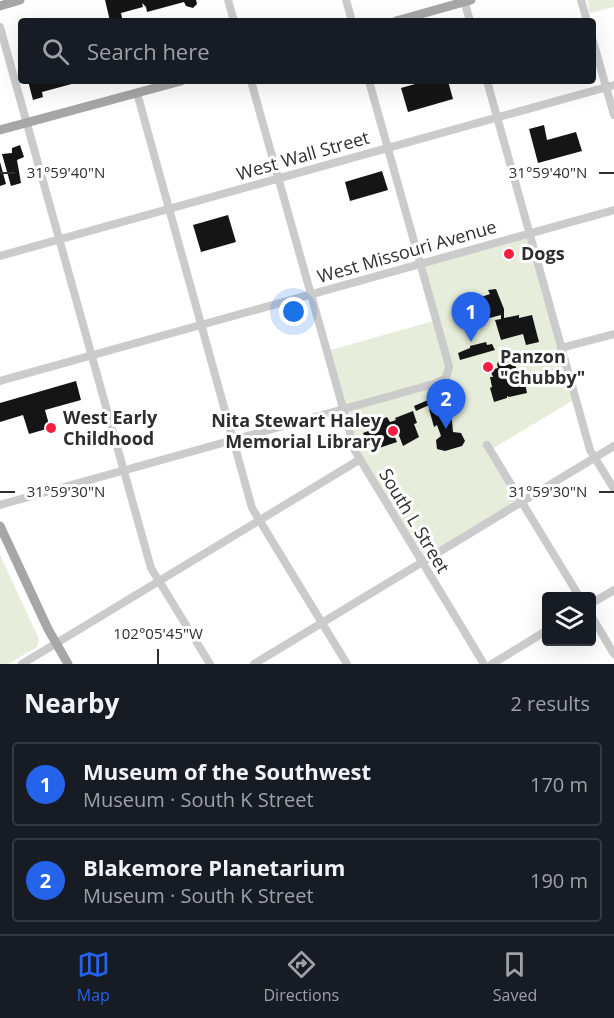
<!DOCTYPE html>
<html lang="en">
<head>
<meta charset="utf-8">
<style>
  :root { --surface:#171b24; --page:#242831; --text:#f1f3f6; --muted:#9ea1a6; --line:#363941; --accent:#2563eb }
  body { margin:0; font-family:"Open Sans",sans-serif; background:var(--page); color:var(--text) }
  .controls { position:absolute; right:18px; bottom:18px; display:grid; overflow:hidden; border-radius:6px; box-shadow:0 6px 24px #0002 }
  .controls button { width:54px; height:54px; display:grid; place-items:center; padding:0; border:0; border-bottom:2px solid var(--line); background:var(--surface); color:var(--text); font:30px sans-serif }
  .you { position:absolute; left:294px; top:312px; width:21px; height:21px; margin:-15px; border:4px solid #fff; border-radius:50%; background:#1a73e8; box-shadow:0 0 0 9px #1a73e833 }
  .badge { display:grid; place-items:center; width:39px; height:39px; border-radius:50%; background:var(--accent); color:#fff; font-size:20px; font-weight:700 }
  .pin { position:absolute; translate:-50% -50px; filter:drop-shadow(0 2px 3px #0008) }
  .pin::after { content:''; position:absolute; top:32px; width:21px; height:18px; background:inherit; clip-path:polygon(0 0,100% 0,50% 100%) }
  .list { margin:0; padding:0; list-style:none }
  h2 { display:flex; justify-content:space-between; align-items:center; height:78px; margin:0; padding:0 24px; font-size:26px }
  h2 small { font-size:20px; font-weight:400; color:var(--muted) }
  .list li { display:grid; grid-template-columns:39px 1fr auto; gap:18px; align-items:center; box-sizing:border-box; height:84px; margin:0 12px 12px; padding:0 12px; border:2px solid var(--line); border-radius:6px }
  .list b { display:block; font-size:22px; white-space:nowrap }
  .list p { margin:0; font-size:20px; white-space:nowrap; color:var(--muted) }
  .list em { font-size:20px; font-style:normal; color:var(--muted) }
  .icon { flex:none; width:33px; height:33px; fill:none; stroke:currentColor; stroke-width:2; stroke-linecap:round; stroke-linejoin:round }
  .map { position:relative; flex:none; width:614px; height:664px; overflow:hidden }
  .search { position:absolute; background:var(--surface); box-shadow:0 6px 24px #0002; left:18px; right:18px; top:18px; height:66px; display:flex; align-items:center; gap:15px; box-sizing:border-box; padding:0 21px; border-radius:6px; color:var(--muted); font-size:22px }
  .sheet { height:270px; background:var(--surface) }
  nav { display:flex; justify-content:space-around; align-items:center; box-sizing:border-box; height:84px; border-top:2px solid var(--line); background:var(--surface); font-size:16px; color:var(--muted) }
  nav a { display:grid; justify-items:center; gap:3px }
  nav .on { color:var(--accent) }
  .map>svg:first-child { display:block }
  .green { fill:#e6edda }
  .building { fill:#151515 }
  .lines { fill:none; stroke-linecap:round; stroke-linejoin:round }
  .minor { stroke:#cbcbcb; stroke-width:8 }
  .major { stroke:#a6a6a6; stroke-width:9 }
  .ticks { fill:none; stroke:#2e2e2e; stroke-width:2 }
  .poi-dot { fill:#f61f42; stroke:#fff; stroke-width:2 }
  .labels { text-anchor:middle; stroke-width:6; stroke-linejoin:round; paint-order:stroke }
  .street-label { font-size:18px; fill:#2e2e2e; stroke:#fff }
  .poi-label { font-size:18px; font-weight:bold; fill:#2e2e2e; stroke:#fff; text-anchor:start }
  .ticks-label { font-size:15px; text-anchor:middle; fill:#2e2e2e; stroke:#fff; stroke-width:6; stroke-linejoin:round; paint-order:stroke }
</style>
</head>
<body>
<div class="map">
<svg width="614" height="664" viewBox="0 0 614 664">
  <rect width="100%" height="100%" fill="#fff"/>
  <g class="green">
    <polygon points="587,0 614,0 614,7 590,13"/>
    <polygon points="528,237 572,401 487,452 518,501 423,558 357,450 348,412 327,351 437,320 423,265"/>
    <polygon points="0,555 39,639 37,647 8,664 0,664"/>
  </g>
  <g class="building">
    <polygon points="105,0 196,0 197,4 193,8 186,6 184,2 147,12 146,7 142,3 143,7 121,13 122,18 110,21"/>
    <polygon points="28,81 79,81 79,82 42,92 43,97 33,100"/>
    <polygon points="426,81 448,81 453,99 408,112 401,88"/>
    <polygon points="544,125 547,140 576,132 582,151 538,163 529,129"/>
    <polygon points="20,145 24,157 17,160 21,183 11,186 2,154 12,153 12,148"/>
    <polygon points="0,162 6,184 0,186"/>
    <polygon points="382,171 388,190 350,201 345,182"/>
    <polygon points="228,215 236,242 201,252 193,225"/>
    <polygon points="496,289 504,309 504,318 519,315 519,318 532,315 539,342 526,345 523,334 501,340 495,320 501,319 501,315 478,321 476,314 471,316 470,312 459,314 457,305 490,294 488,290"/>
    <polygon points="486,342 487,345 492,344 495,350 460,360 458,353 470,348 470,346"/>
    <polygon points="503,360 507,365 514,363 521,379 524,378 527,393 509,397 507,396 507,398 494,402 490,388 492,387 490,377 493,377 490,370 498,368 497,364 499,361"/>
    <polygon points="76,381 81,400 45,410 50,428 29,434 23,415 0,422 0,403"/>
    <polygon points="428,400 429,405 416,411 414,406"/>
    <polygon points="447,404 452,421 453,432 461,433 465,441 462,446 445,451 437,449 436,440 441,436 437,425 434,427 429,409"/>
    <polygon points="413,411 417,423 414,424 419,437 403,446 398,433 394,435 397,442 379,448 377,442 366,446 362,436 364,435 363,433 374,429 372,423 387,417 390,422 396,420 395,418"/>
  </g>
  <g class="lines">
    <g class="minor">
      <polyline points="228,0 234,21"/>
      <polyline points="346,0 352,21"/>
      <polyline points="464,0 470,21"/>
      <polyline points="581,0 587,21"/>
      <polyline points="0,27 151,568 210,664"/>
      <polyline points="593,41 614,115"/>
      <polyline points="251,81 355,451 484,664"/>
      <polyline points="487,81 590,450 614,489"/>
      <polyline points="137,93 252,508 347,664"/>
      <polyline points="0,256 614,85"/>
      <polyline points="561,348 614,334"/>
      <polyline points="0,381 614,210"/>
      <polyline points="487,445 579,596"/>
      <polyline points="0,505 437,383 446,378 449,366 369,81"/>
      <polyline points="592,603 614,590"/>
      <polyline points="592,617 614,654"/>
      <polyline points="22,664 359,460"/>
      <polyline points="254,664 614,446"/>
      <polyline points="492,664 546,631"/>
    </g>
    <g class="major">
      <polyline points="0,6 20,0"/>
      <polyline points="396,21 471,0"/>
      <polyline points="0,130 181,81"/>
      <polyline points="0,526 48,629 68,664"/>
    </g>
  </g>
  <path class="ticks" d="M0,173H15M599,173H614M0,492H15M599,492H614M158,649V664"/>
  <g class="poi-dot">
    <circle cx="509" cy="254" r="6"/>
    <circle cx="488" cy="367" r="6"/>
    <circle cx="51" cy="428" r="6"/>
    <circle cx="393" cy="431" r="6"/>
  </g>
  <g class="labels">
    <g class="street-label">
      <text transform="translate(303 156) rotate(-16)" y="6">West Wall Street</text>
      <text transform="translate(407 252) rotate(-16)" y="6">West Missouri Avenue</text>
      <text transform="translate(414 521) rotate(59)" y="6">South L Street</text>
    </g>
    <g class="poi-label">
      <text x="521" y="260">Dogs</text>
      <text x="500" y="363">Panzon<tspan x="500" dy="21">"Chubby"</tspan></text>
      <text x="63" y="424">West Early<tspan x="63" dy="21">Childhood</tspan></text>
      <text x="381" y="427" text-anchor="end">Nita Stewart Haley<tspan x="381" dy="21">Memorial Library</tspan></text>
    </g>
  </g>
  <g class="ticks-label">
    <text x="66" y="178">31°59'40"N</text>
    <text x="548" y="178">31°59'40"N</text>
    <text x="66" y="497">31°59'30"N</text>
    <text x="548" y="497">31°59'30"N</text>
    <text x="158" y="639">102°05'45"W</text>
  </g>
</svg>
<div class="controls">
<button><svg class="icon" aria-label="layers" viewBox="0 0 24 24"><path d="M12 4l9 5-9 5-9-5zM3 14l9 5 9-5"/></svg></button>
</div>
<div class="you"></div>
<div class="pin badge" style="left:471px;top:342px">1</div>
<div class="pin badge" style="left:446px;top:429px">2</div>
<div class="search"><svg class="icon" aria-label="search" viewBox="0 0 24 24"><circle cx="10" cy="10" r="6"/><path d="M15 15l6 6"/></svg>Search here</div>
</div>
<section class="sheet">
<h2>Nearby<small>2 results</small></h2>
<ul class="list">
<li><span class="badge">1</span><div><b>Museum of the Southwest</b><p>Museum · South K Street</p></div><em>170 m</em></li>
<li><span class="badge">2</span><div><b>Blakemore Planetarium</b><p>Museum · South K Street</p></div><em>190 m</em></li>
</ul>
</section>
<nav>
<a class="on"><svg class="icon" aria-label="map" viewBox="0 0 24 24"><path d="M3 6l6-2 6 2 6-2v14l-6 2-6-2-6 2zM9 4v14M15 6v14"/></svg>Map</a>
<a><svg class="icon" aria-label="directions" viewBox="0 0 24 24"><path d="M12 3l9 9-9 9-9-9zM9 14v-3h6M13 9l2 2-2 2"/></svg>Directions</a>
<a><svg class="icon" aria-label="saved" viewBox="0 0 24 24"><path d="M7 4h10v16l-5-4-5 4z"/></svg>Saved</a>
</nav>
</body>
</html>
